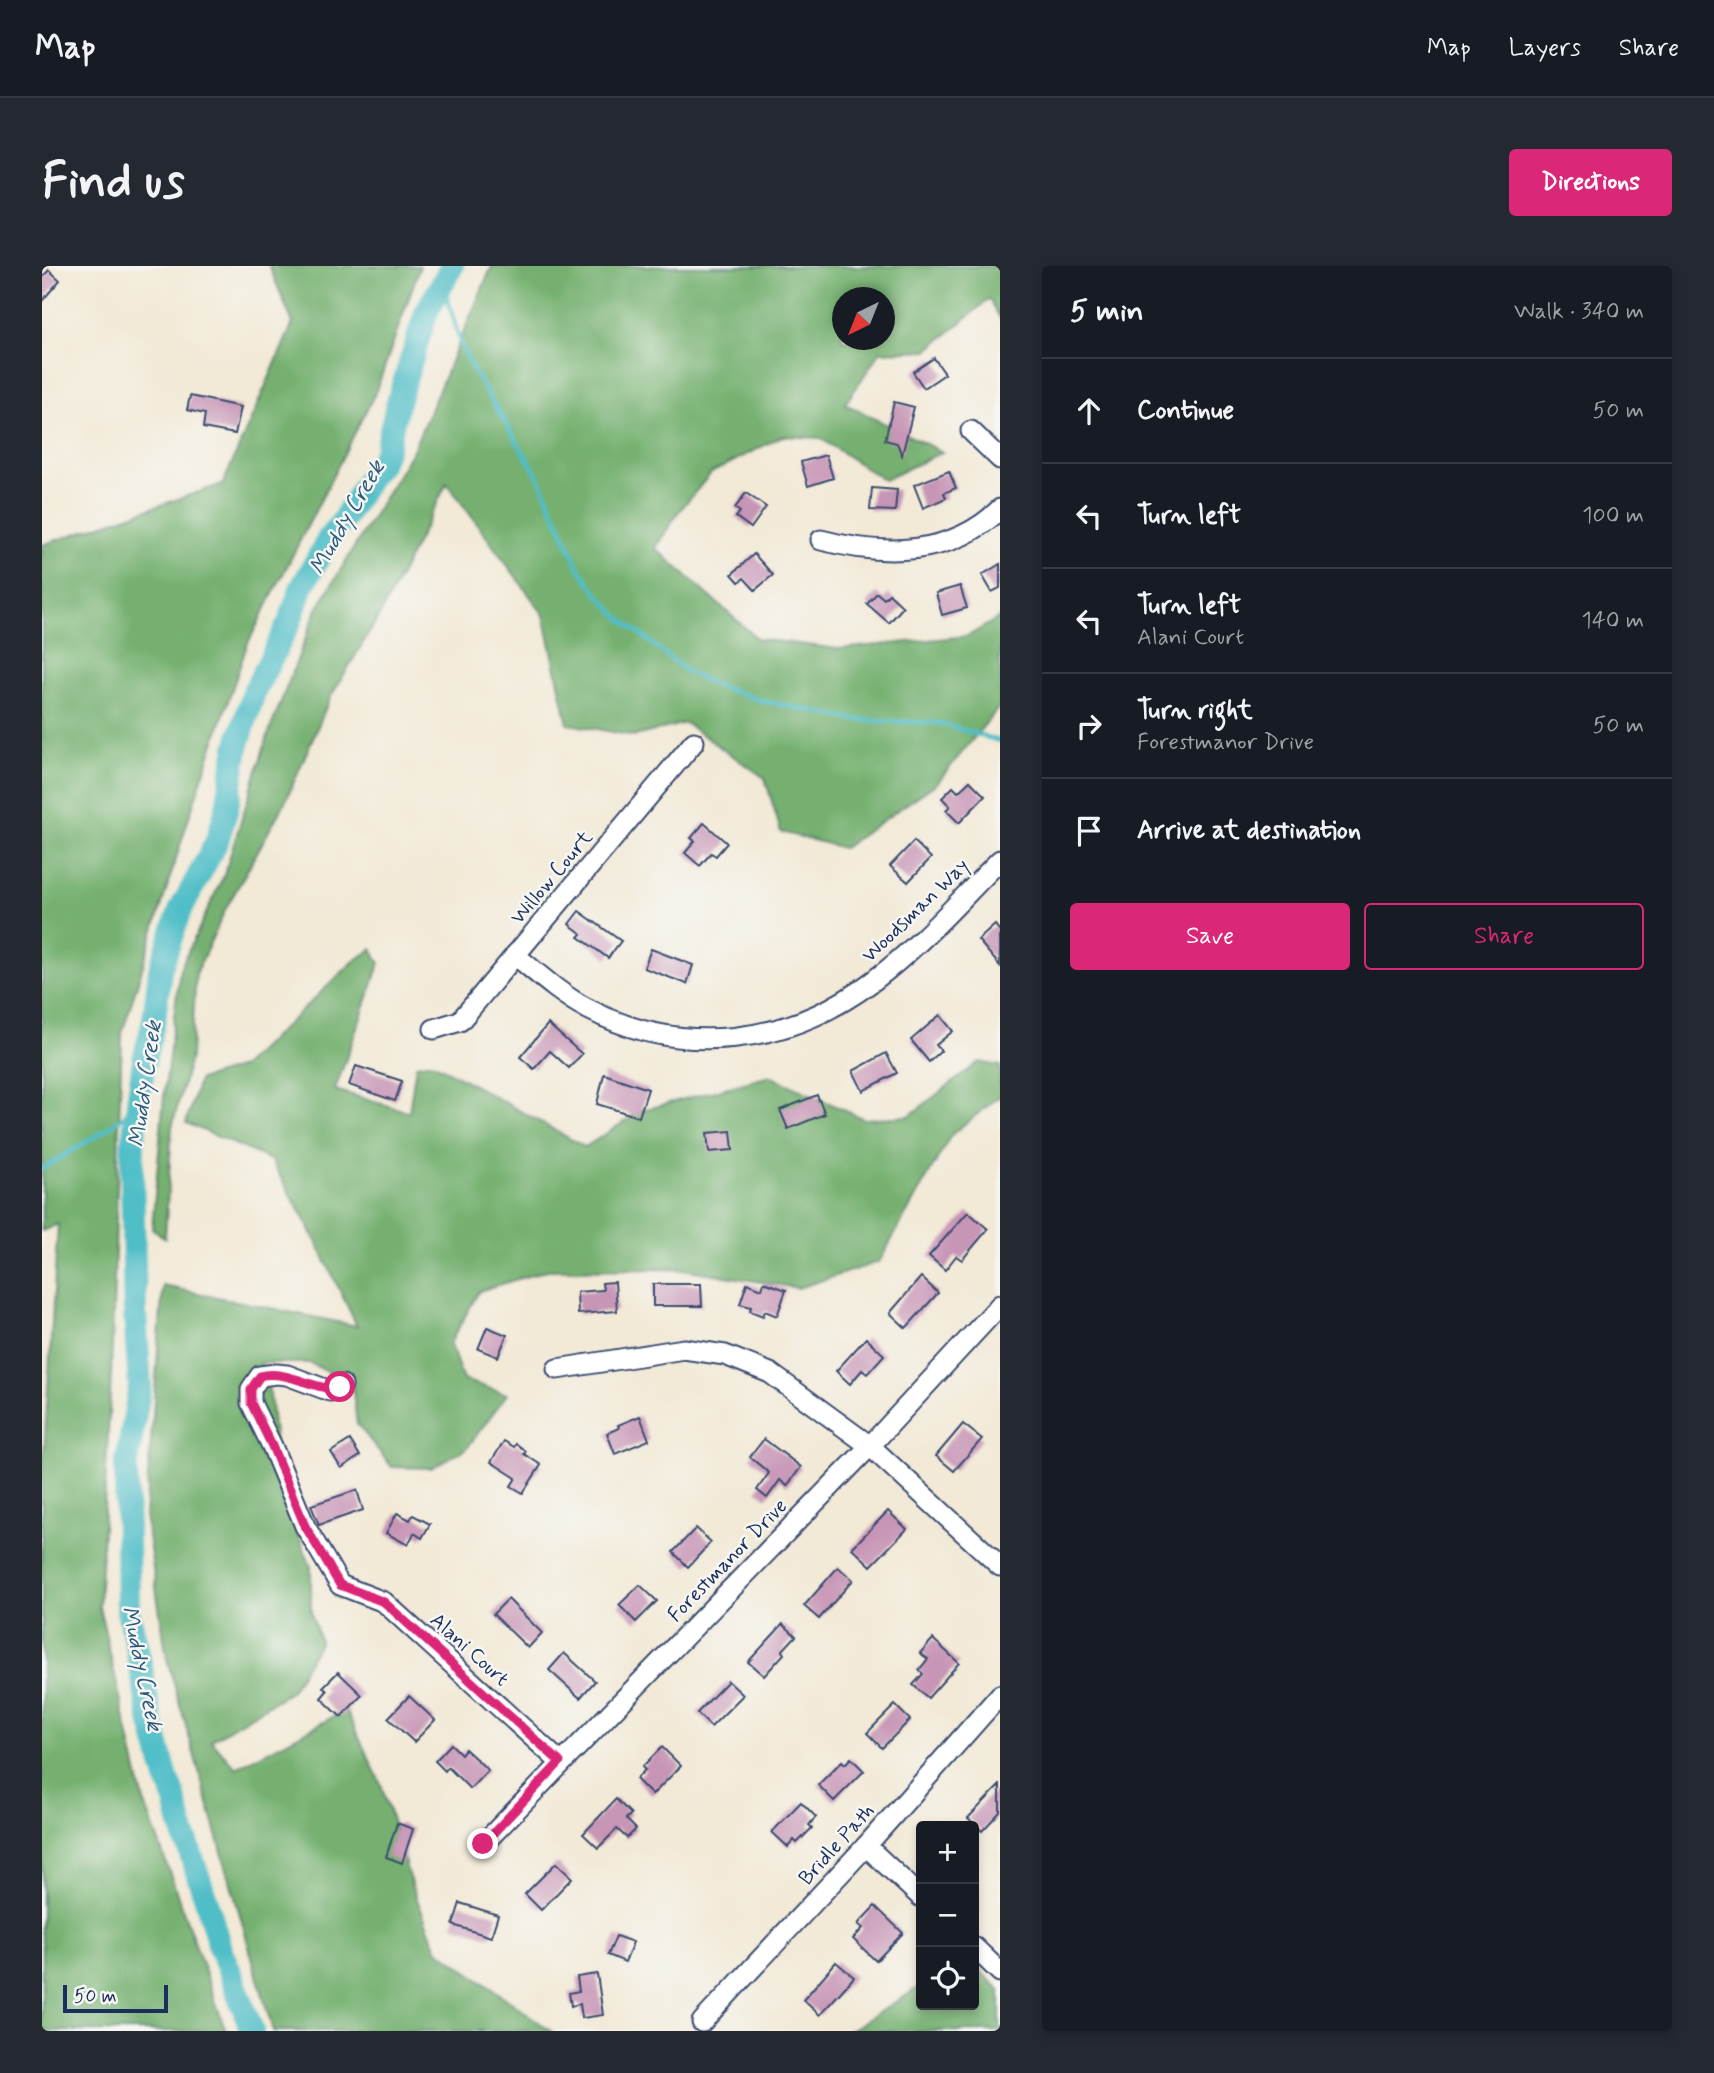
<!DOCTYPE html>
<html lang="en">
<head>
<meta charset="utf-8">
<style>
  :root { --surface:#171b24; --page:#242831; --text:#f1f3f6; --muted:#9ea1a6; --line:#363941; --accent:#db2777 }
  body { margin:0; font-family:Mynerve,sans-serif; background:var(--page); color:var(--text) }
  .controls { position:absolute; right:21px; bottom:21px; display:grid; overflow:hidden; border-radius:7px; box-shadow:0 4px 10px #0003 }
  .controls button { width:63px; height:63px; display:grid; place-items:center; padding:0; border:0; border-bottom:2px solid var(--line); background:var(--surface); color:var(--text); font:35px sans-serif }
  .compass { position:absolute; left:790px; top:21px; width:63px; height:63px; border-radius:50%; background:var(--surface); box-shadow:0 4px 10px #0003; rotate:223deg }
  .scale { position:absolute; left:21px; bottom:18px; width:105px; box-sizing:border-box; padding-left:7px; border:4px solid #1b2f5e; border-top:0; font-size:19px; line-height:24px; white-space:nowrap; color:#1b2f5e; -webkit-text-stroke:5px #f6f6f2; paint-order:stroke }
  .stop { position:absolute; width:21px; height:21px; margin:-16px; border:5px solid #db2777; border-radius:50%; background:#fff }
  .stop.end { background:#db2777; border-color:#fff; box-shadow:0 2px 7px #0008 }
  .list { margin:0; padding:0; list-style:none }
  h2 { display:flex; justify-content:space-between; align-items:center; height:91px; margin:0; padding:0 28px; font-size:30px }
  h2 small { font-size:23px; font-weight:400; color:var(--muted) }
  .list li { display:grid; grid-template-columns:46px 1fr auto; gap:21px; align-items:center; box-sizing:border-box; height:105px; padding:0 28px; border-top:2px solid var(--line) }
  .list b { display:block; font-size:26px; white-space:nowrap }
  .list p { margin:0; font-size:23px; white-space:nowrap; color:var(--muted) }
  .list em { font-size:23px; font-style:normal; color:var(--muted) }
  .actions { display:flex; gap:14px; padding:21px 28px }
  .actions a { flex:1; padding:16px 0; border:2px solid var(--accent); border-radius:7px; text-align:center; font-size:24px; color:var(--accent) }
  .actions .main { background:var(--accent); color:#fff }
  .icon { flex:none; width:38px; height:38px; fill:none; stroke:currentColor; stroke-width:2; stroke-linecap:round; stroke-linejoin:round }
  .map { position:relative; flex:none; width:958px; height:1765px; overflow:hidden; border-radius:7px }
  header { display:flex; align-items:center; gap:42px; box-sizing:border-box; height:98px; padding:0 35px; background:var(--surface); border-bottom:2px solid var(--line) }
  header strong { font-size:33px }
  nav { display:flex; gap:38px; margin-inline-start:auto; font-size:24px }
  .intro { display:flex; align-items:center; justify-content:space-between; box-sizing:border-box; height:168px; padding:0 42px }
  h1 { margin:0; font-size:49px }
  .button { padding:18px 32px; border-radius:7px; background:var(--accent); color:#fff; font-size:24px; font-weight:700 }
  main { display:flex; gap:42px; padding:0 42px }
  aside { flex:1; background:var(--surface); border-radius:7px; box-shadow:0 4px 10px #0003 }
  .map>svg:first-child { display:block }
  .forest { fill:#75b06f; stroke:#487066; stroke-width:2; fill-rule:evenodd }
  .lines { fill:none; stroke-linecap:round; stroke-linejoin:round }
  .stream { stroke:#50bec7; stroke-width:4.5 }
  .river { stroke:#50bec7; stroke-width:24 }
  .building { fill:#c795b6 }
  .minor-casing { stroke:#3b4b70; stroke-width:23 }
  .minor { stroke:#fff; stroke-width:19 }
  .route { stroke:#db2777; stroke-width:9 }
  .labels { text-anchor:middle; stroke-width:5; stroke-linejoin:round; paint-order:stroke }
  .street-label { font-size:21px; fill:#1b2f5e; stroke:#f6f6f2 }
  .water-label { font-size:23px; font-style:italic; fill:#2b5a7e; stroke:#f6f6f2 }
</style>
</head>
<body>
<header>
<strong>Map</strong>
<nav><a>Map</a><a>Layers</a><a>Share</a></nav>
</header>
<div class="intro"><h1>Find us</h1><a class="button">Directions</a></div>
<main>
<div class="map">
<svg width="958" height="1765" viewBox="0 0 958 1765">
  <rect width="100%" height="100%" fill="#f6f6f2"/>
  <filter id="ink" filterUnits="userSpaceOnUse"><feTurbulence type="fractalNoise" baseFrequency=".0143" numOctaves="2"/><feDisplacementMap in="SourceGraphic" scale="14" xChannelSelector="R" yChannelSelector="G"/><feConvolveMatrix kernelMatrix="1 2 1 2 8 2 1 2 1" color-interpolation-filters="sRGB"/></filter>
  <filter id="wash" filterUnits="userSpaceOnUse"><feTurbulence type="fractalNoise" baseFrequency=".00686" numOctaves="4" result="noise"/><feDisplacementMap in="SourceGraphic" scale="28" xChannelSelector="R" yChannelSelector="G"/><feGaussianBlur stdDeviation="1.57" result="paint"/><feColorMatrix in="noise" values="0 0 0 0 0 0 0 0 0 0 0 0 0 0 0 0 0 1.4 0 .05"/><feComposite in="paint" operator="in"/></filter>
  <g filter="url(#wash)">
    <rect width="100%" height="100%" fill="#f2e9d6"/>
    <g class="forest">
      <polygon points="227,0 378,0 334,125 205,379 146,554 80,767 69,1110 57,1340 101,1532 184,1765 0,1765 0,1219 16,958 0,965 0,279 181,218 251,57"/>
      <path d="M450,0H958V52L947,33L886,84L838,86L803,138L900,186L842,214L778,172L740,170L669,207L638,244L613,282L716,373L797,383L926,370L958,351V440L895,517L801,582L739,566L723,512L643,457L593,470L526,458L502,349L405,217L340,345L288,432L244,534L183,644L154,707L149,788L130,861L123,972L110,962L122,830L138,703L182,609L226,469L275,343L371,184ZM800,32H842V74H800Z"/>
      <polygon points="330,683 338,697 293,824 367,846 374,799 390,796 543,881 601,844 728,810 822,853 867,850 937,796 958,800 958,830 909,869 837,996 756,1022 641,1003 505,1004 437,1025 408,1077 421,1114 465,1128 425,1182 389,1202 350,1201 315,1158 310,1118 268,1097 218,1097 228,1128 237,1221 269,1301 269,1346 278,1375 249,1425 169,1474 194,1502 304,1444 339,1518 370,1621 395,1683 509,1765 231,1765 125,1393 103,1250 121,1020 315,1060 270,967 229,894 144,857 157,814 200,801 311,696"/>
      <polygon points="932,1699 958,1724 958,1765 807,1765 879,1720 879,1739 932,1739"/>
    </g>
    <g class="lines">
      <g class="stream">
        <polyline points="401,16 418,76 429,101 496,210 537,302 555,327 576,350 644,405 672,419 721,435 815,454 897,457 958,475"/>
        <polyline points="0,903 62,865 97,839"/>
      </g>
      <polyline class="river" points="210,1765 189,1708 178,1683 165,1636 139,1559 130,1523 125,1513 108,1450 96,1386 86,1345 84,1201 98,1120 93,1048 90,903 91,875 102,794 112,754 118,704 138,645 175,575 185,542 195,481 212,426 248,355 259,323 287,272 300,256 330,207 337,200 344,185 355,139 384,47 410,0"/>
    </g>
    <g id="blocks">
      <g class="building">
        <polygon points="7,4 18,14 0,35 0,12"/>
        <polygon points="892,92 903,108 882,122 871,106"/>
        <polygon points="148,130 199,141 193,168 161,162 163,148 145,144"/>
        <polygon points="852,136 872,141 860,189 855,177 843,174"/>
        <polygon points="784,189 791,212 766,220 759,196"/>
        <polygon points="907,205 914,222 902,227 904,232 881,242 872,219"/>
        <polygon points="830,222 855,224 853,245 828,244"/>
        <polygon points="704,227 724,241 709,262 694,251 698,246 693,242"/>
        <polygon points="712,288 731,309 713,324 702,312 697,316 690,308"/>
        <polygon points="958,298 958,322 950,326 940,309"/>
        <polygon points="918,320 925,342 900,349 894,327"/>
        <polygon points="835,327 842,333 847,328 861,341 847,357 825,338"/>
        <polygon points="928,515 943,530 917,557 904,544 908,540 900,532 911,521 916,526"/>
        <polygon points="662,557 685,577 674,590 669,587 658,600 643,587 653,575 649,572"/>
        <polygon points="872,575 889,592 866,616 848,600"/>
        <polygon points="537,645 579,675 566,692 537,671 540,668 527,658"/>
        <polygon points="953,659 958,665 958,700 936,674"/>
        <polygon points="609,683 651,699 645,718 602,702"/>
        <polygon points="898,749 911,765 894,779 899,785 887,796 869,774"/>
        <polygon points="506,758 540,788 527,802 508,785 492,803 478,791"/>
        <polygon points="844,787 855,807 821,825 811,805"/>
        <polygon points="314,800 360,815 353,835 307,819"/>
        <polygon points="562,808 606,823 597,851 555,838"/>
        <polygon points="775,829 783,848 746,863 738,844"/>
        <polygon points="689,865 691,884 667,886 665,867"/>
        <polygon points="926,946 946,963 920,994 914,990 903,1004 887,990"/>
        <polygon points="879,1011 896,1027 864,1062 848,1047"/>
        <polygon points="573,1016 575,1045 536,1048 535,1026 561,1024 560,1017"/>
        <polygon points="722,1016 744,1024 735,1050 723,1045 721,1050 708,1045 709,1041 698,1038 705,1017 720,1023"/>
        <polygon points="611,1018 659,1018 660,1040 611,1040"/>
        <polygon points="445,1061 465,1069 456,1091 436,1083"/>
        <polygon points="824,1072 842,1089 825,1108 820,1104 808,1118 794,1105"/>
        <polygon points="598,1150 607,1174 573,1188 565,1167 577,1162 576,1159"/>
        <polygon points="921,1158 940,1173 912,1205 894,1190"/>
        <polygon points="722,1173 759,1201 745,1220 738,1214 725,1232 715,1224 727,1207 708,1191"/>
        <polygon points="308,1174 318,1190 299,1202 289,1186"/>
        <polygon points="462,1175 472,1181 474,1178 484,1185 482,1188 499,1199 481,1227 469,1220 474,1212 449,1196"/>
        <polygon points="315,1224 321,1244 277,1259 269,1239"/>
        <polygon points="846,1245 865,1263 829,1300 810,1282"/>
        <polygon points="355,1247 368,1254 371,1249 388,1258 380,1272 372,1267 366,1279 344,1267"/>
        <polygon points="654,1262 669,1276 646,1301 631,1286"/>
        <polygon points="796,1301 811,1314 777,1353 762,1340"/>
        <polygon points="598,1319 615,1335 594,1356 577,1339"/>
        <polygon points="466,1333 500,1367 486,1382 451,1348"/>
        <polygon points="741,1358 754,1370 740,1385 742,1388 722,1410 706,1396"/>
        <polygon points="891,1373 917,1397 886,1432 871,1419 881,1408 877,1404 886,1393 878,1387"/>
        <polygon points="522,1387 553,1415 538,1432 507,1404"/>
        <polygon points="296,1406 320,1429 299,1451 279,1432 285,1425 281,1421"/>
        <polygon points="686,1415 701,1429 669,1461 655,1447"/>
        <polygon points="367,1430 393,1454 372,1476 346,1452"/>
        <polygon points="853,1439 868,1454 840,1482 825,1467"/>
        <polygon points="409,1478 419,1488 423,1483 446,1504 428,1523 406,1501 403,1505 393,1495"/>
        <polygon points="620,1481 639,1500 610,1529 594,1513 603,1504 600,1501"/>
        <polygon points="809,1492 822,1505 792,1535 776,1519 800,1495 803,1498"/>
        <polygon points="958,1519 958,1546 940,1565 926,1552"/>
        <polygon points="574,1533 589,1548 584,1553 594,1563 585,1572 575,1563 556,1582 541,1568"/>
        <polygon points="759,1536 774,1551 767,1559 770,1562 755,1577 752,1574 746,1581 730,1566"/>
        <polygon points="355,1557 371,1563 360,1597 344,1591"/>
        <polygon points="514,1597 530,1612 499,1644 483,1628"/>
        <polygon points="418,1637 456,1649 449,1671 411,1659"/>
        <polygon points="833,1640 861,1667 834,1695 811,1673 821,1662 816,1658"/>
        <polygon points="574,1670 591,1676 583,1696 566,1689"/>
        <polygon points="794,1696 812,1711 778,1749 761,1734"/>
        <polygon points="555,1708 561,1749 540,1752 538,1738 529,1740 527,1727 537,1725 535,1711"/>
      </g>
    </g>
  </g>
  <g filter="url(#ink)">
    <use href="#blocks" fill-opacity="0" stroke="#3b4b70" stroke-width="2"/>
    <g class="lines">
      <g class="minor-casing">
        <g id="minor">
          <polyline points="929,165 958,193"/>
          <path d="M779,274C840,290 910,291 958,243"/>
          <path d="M473,689C496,708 519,729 546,743C640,792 747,779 831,715C878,680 917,635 958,594"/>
          <polyline points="392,763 418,755 652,476"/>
          <polyline points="515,1103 642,1083 683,1089 728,1107 828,1180 958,1300"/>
          <polyline points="300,1119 288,1125 245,1109 234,1108 218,1110 209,1123 209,1137 230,1180 263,1260 298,1319 342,1336 518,1496"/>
          <polyline points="441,1578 828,1180 958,1039"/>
          <polyline points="824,1580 879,1631"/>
          <polyline points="932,1681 958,1706"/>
          <polyline points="660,1756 824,1580 958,1429"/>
        </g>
      </g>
      <use href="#minor" class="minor"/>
    </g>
  </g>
  <g class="lines" filter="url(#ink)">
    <path class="route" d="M298,1121C281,1129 245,1102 218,1110L209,1123V1137L230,1180L263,1260L298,1319L342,1336L518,1496L441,1578"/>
  </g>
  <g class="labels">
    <g class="street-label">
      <text transform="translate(509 611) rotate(-50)" y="7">Willow Court</text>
      <text transform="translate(873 644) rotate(-44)" y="7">Woodsman Way</text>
      <text transform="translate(685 1294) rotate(-46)" y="7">Forestmanor Drive</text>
      <text transform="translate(428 1383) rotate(42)" y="7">Alani Court</text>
      <text transform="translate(794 1578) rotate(-48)" y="7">Bridle Path</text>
    </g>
    <g class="water-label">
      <text transform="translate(304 251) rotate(-60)" y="8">Muddy Creek</text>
      <text transform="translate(102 818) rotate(-82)" y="8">Muddy Creek</text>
      <text transform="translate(101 1402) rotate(78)" y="8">Muddy Creek</text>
    </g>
  </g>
</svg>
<div class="controls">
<button>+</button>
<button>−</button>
<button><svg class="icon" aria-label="locate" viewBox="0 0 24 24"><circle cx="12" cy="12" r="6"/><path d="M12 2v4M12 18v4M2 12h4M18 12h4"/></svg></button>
</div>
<svg class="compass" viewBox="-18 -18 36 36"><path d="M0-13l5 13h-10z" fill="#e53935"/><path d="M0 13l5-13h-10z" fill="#9ea1a6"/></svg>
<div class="scale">50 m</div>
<div class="stop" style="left:298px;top:1121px"></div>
<div class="stop end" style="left:441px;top:1578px"></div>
</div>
<aside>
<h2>5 min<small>Walk · 340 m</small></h2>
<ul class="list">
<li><svg class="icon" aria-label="ahead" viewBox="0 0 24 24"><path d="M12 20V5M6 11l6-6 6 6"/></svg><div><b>Continue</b></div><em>50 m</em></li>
<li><svg class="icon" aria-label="left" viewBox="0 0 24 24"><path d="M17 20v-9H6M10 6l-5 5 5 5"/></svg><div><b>Turn left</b></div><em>100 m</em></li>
<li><svg class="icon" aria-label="left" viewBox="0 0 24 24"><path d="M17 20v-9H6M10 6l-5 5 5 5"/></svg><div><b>Turn left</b><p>Alani Court</p></div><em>140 m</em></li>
<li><svg class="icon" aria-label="right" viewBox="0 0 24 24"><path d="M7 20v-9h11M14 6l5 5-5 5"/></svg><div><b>Turn right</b><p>Forestmanor Drive</p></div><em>50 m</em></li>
<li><svg class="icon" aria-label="arrive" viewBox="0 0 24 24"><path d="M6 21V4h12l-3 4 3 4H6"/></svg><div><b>Arrive at destination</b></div></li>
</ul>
<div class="actions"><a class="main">Save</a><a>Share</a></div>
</aside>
</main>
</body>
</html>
